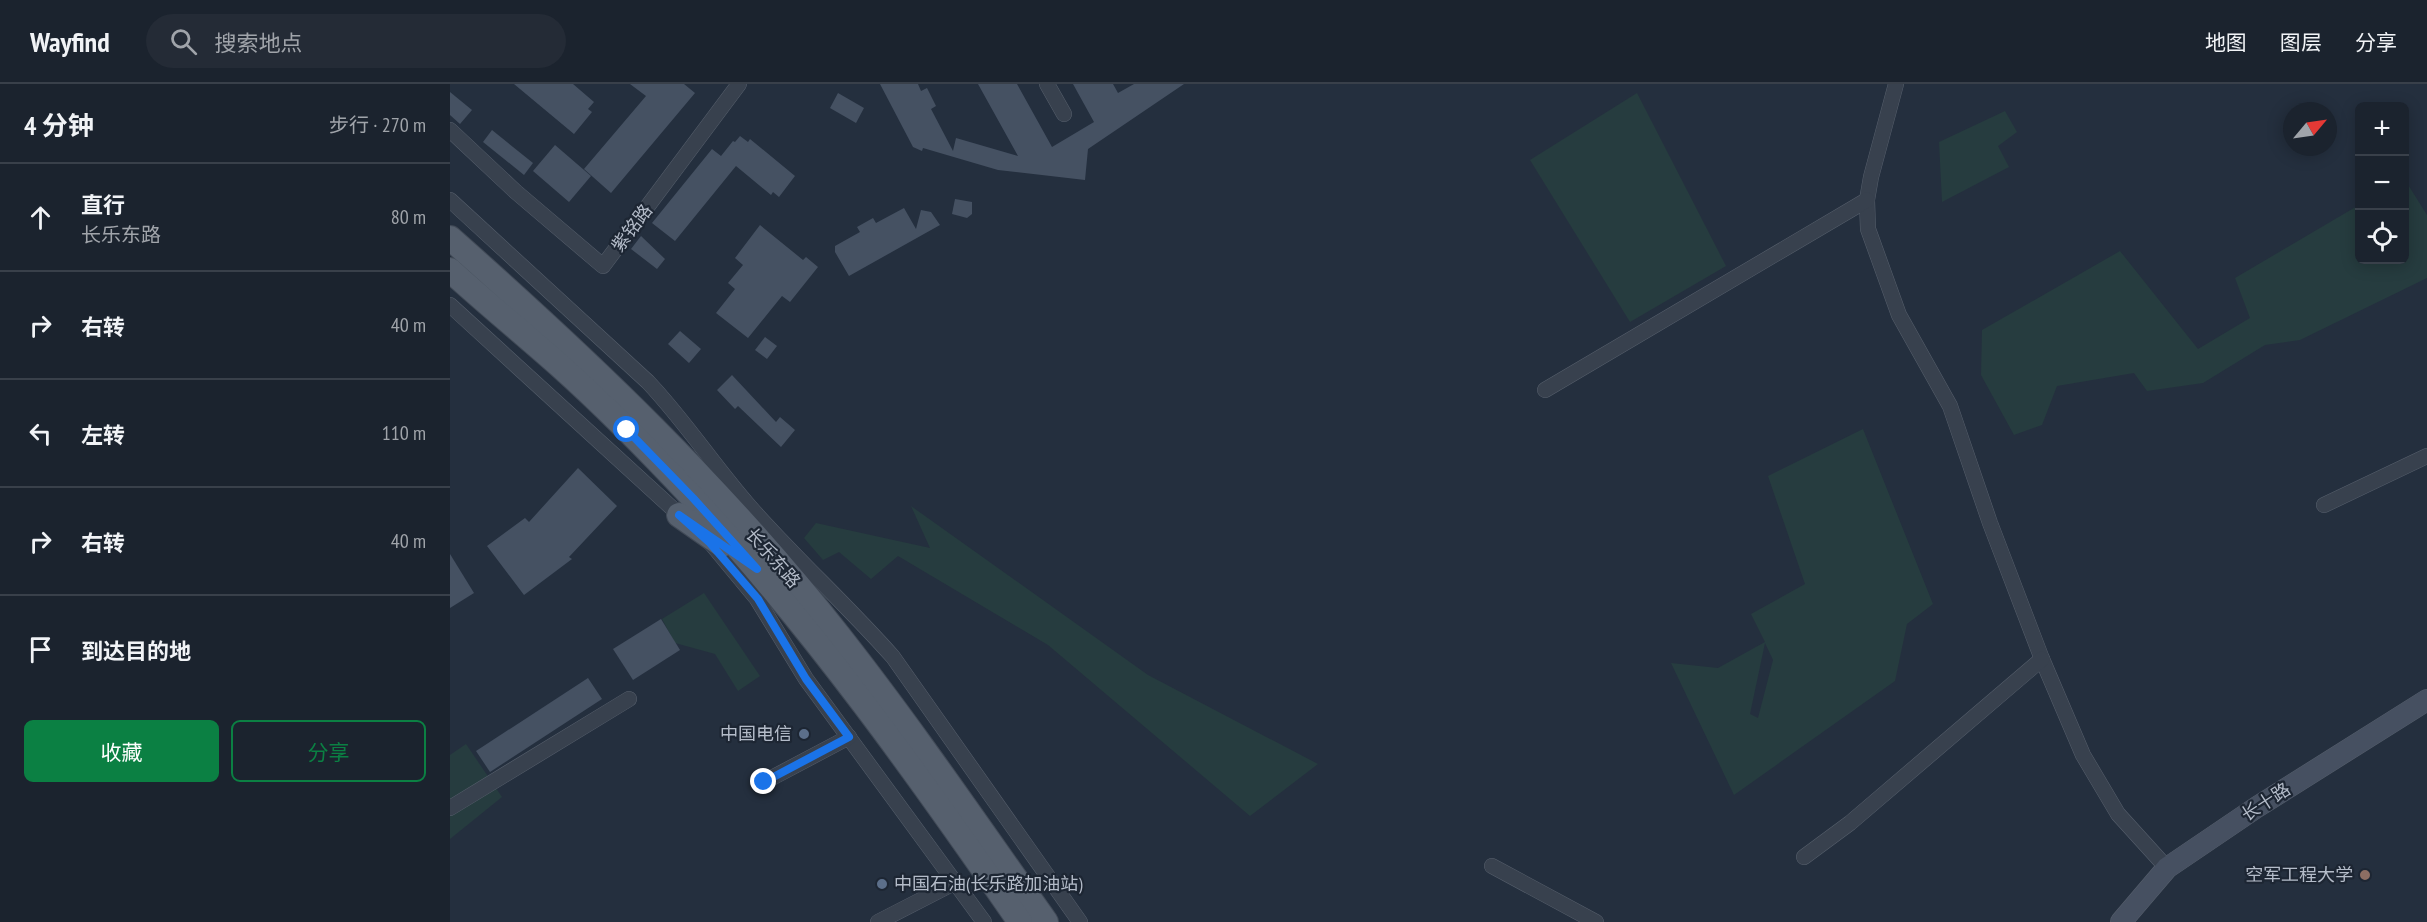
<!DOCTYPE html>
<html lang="zh">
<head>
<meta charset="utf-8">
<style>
  :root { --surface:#1b232e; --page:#242b36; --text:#f1f3f6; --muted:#a0a4aa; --line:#39404a; --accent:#0b8043 }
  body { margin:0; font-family:"PT Sans Narrow","Noto Sans SC",sans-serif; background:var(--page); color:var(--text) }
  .controls { position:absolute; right:18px; top:18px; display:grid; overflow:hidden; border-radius:9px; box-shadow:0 3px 15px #0003 }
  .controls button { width:54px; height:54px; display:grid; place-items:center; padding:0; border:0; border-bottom:2px solid var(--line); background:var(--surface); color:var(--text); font:30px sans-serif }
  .compass { position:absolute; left:1833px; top:18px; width:54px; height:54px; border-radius:50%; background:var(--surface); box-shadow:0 3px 15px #0003; rotate:61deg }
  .stop { position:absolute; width:18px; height:18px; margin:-14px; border:4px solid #1a73e8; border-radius:50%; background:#fff }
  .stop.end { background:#1a73e8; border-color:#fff; box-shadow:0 2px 6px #0008 }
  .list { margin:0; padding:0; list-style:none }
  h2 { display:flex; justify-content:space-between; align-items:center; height:78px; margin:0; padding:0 24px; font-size:26px }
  h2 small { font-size:20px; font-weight:400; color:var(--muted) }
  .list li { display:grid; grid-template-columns:39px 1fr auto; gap:18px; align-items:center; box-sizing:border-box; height:108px; padding:0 24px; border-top:2px solid var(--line) }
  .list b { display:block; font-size:22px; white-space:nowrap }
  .list p { margin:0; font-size:20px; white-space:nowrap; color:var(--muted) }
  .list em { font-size:20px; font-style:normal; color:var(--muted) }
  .actions { display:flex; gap:12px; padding:18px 24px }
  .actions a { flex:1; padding:14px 0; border:2px solid var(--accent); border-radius:9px; text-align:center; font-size:21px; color:var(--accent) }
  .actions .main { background:var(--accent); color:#fff }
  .icon { flex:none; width:33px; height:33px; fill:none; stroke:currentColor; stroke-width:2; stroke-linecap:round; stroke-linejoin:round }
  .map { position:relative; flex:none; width:1977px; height:838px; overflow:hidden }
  header { display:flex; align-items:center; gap:36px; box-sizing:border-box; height:84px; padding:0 30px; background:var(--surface); border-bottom:2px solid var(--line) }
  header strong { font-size:28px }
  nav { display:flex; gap:33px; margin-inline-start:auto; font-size:21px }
  .search { width:420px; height:54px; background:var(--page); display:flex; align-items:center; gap:15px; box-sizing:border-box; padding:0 21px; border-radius:33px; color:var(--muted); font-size:22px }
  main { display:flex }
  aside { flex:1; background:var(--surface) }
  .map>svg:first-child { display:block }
  .green { fill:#263c3f; fill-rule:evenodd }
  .building { fill:#455162 }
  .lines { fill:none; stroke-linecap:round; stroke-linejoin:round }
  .street-casing { stroke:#565f6c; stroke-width:16 }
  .secondary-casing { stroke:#565f6c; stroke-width:22 }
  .primary-casing { stroke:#414a57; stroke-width:26 }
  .street { stroke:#38414e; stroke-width:15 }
  .secondary { stroke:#465061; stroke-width:21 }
  .primary { stroke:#56606e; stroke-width:24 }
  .route { stroke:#1a73e8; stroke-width:8 }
  .service-dot { fill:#5c6f8a; stroke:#1d2633; stroke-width:2 }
  .education-dot { fill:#8d6e63; stroke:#1d2633; stroke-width:2 }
  .labels { text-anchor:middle; stroke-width:4.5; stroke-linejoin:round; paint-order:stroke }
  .street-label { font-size:18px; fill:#b4bcc9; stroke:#1d2633 }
  .poi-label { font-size:18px; fill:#b4bcc9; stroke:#1d2633; text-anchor:end }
</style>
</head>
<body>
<header>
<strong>Wayfind</strong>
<div class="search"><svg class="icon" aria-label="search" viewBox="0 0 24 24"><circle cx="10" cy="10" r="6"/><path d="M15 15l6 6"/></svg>搜索地点</div>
<nav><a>地图</a><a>图层</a><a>分享</a></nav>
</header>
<main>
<aside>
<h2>4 分钟<small>步行 · 270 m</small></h2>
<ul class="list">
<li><svg class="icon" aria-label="ahead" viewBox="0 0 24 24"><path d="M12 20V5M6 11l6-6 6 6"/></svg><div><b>直行</b><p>长乐东路</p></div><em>80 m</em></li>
<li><svg class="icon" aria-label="right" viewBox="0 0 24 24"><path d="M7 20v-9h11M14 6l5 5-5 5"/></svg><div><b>右转</b></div><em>40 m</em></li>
<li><svg class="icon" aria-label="left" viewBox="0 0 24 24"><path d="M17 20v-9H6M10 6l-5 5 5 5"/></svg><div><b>左转</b></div><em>110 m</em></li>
<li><svg class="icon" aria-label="right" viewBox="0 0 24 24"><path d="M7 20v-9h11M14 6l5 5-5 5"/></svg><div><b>右转</b></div><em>40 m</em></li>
<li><svg class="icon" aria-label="arrive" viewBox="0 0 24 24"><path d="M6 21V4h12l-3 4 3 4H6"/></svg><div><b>到达目的地</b></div></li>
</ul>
<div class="actions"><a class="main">收藏</a><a>分享</a></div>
</aside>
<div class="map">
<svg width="1977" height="838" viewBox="0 0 1977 838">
  <rect width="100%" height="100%" fill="#242f3e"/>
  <g class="green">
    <polygon points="1187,9 1276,182 1180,238 1080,76"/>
    <polygon points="1555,27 1567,48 1548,62 1559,83 1492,118 1489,58"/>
    <polygon points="1957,99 1977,131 1977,194 1850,256 1815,261 1753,299 1697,307 1684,289 1607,302 1592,341 1564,351 1531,291 1532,246 1670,167 1748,265 1800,234 1785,194 1909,121 1910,176 1954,176 1954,100"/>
    <path d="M1413,345L1483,520L1457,540L1445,597L1284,711L1221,579L1268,584L1315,558L1301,530L1355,500L1318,392ZM1315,559L1323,576L1308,634L1300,630Z"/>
    <polygon points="461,422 698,591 868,680 800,732 598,561 448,472 421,495 389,468 373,476 354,454 366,439 480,464"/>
    <polygon points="254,509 310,592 288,607 265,570 225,559 212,535"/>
    <polygon points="16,660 52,713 0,755 0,671"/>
  </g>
  <g class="building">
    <polygon points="64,0 123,0 144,18 138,25 142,28 124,50"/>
    <polygon points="180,0 234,0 245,9 161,109 134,85 196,12"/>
    <polygon points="430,0 468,0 471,7 477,4 486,22 481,25 503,67 506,54 568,72 528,0 567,0 602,63 644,38 623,0 663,0 668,9 684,0 734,0 638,65 635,96 548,86 473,64 472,67 463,63"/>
    <polygon points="0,8 22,26 10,40 0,31"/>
    <polygon points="388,9 414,24 406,39 380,24"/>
    <polygon points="42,46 83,79 74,91 33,58"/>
    <polygon points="290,52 298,58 300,55 345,92 329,113 323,108 321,111 286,82 225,157 202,139 262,65 271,72 283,57 285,58"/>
    <polygon points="105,61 141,92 119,118 83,87"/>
    <polygon points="505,115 522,118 522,130 517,134 502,130"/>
    <polygon points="454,124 466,145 471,126 481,128 490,141 399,192 385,168 385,162 410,148 407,143 423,134 426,139"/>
    <polygon points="310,141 353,176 356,173 368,183 340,218 332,212 298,254 266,229 285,205 278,199 293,181 285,174"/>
    <polygon points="191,152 215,175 207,185 181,165"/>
    <polygon points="230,247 251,265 239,279 218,260"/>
    <polygon points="315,253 327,262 317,275 305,266"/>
    <polygon points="282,291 326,338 330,333 345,346 331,363 288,322 285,325 267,306"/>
    <polygon points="128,384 167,422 119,473 122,475 74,511 37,462 75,434 79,438"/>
    <polygon points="0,470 24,509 0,524"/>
    <polygon points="211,535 230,566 183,596 163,565"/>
    <polygon points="138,594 152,615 40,688 26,667"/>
  </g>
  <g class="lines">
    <g class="street-casing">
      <g id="street">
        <polyline points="597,0 614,30"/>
        <polyline points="1446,0 1421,93 1417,116 1418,145 1449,231 1500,322 1540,439 1592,575 1633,671 1668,730 1717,784"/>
        <polyline points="0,46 66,108 153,182 289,0"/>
        <path d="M0,116L198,298C235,337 264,382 300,423C346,475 397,521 443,573L630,838"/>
        <polyline points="0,221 234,435"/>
        <polyline points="1095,306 1417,116"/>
        <polyline points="1874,421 1977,372"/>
        <polyline points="259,457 307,515 356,595 534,838"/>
        <polyline points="314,698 399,653"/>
        <polyline points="0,724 179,615"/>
        <polyline points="1354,773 1400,739 1592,575"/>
        <polyline points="1042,782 1146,838"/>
        <polyline points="428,838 506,798"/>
      </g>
    </g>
    <g class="secondary-casing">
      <polyline id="secondary" points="1671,838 1717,784 1807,723 1977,616"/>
    </g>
    <g class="primary-casing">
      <g id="primary">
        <path d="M0,154C139,277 275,406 389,552C462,645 528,742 596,838"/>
        <path d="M0,186C36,219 73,249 109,281C156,323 201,369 244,415C365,546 469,692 570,838"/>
        <polyline points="229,431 272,461"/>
      </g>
    </g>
    <use href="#street" class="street"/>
    <use href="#secondary" class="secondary"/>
    <use href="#primary" class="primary"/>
  </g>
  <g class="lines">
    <polyline class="route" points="177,346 243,414 307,485 229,431 259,458 308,515 356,595 399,653 314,698"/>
  </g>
  <g class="service-dot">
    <circle cx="354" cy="650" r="6"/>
    <circle cx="432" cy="800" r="6"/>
  </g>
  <circle class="education-dot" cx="1915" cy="791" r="6"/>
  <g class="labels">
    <g class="street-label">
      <text transform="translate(182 144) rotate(-53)" y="6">紫铭路</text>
      <text transform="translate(323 474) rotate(49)" y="6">长乐东路</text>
      <text transform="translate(1816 718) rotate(-33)" y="6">长十路</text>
    </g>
    <g class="poi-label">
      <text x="342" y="656">中国电信</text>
      <text x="1903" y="797">空军工程大学</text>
      <text x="444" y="806" text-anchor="start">中国石油(长乐路加油站)</text>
    </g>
  </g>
</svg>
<div class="controls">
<button>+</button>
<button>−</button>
<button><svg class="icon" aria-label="locate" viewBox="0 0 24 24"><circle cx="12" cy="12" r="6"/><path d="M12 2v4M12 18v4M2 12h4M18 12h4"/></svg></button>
</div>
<svg class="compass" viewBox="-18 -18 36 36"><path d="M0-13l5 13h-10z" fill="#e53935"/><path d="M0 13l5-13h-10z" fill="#a0a4aa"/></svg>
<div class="stop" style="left:177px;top:346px"></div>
<div class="stop end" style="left:314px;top:698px"></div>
</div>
</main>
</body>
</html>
